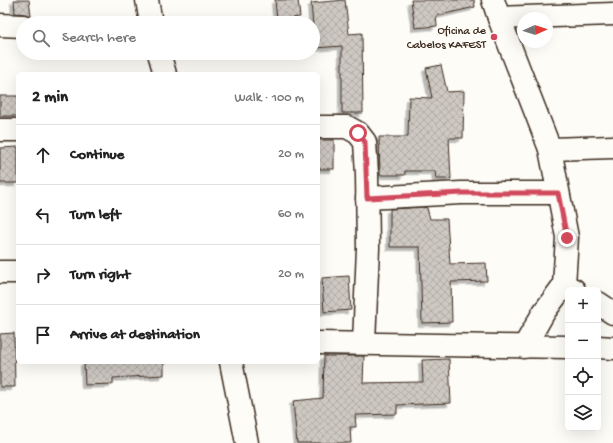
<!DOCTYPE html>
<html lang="en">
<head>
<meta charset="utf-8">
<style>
  :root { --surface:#fff; --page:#f6f6f6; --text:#222; --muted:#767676; --line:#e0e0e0 }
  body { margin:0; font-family:"Gochi Hand",sans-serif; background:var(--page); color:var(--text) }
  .controls { position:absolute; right:12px; bottom:12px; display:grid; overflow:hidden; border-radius:6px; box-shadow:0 4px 16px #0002 }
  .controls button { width:36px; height:36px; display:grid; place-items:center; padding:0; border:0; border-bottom:1px solid var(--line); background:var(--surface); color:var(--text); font:20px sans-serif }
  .compass { position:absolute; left:517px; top:12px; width:36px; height:36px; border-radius:50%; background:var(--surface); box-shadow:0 4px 16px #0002; rotate:87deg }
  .stop { position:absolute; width:12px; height:12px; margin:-9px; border:3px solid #d1495b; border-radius:50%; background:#fff }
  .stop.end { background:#d1495b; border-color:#fff; box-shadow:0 1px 4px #0008 }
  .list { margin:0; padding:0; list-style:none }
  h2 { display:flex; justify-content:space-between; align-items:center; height:52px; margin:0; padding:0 16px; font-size:17px }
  h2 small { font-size:13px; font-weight:400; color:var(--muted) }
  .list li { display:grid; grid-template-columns:26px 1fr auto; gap:12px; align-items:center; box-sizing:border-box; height:60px; padding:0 16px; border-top:1px solid var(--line) }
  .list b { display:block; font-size:15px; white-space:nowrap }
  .list em { font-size:13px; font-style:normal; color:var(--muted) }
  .icon { flex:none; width:22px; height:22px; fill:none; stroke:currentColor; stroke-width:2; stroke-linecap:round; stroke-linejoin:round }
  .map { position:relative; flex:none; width:613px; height:443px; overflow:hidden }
  .search { position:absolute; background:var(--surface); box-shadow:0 4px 16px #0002; left:16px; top:16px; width:304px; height:44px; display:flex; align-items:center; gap:10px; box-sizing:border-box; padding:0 14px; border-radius:22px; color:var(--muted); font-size:15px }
  .panel { position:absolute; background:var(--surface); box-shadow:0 4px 16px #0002; left:16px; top:72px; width:304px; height:292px; border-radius:6px }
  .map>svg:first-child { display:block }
  .building { fill:url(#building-cross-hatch); stroke:#3b2a1e; filter:url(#shadow) }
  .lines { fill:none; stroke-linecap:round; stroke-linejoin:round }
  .street-casing { stroke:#3b2a1e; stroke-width:25 }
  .street { stroke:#fdfcf7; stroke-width:22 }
  .route { stroke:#d1495b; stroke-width:5 }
  .poi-dot { fill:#d1495b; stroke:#fdfcf7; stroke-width:1.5 }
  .labels { text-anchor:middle; stroke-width:3; stroke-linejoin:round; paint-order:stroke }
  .poi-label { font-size:12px; fill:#3b2a1e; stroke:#fdfcf7; text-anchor:end }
</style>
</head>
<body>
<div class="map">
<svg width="613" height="443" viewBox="0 0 613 443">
  <defs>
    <pattern id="building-cross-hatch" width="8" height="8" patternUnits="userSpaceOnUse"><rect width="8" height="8" fill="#cdc8c2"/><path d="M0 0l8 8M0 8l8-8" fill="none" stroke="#b1aca6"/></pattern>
    <filter id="shadow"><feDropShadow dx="-3.5" dy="3.5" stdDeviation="0" flood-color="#0004"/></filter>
  </defs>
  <rect width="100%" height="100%" fill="#fdfcf7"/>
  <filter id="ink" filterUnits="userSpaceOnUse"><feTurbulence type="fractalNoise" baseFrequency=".025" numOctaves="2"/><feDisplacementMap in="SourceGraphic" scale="8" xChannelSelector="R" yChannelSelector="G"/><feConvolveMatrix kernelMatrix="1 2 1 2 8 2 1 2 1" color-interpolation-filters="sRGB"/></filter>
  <g filter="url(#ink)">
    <g class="building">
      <polygon points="14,0 29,0 31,16 24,14 15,13"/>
      <polygon points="275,0 298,0 300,17 277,20"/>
      <polygon points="345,0 349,34 362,33 363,113 342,113 342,46 315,48 311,3"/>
      <polygon points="411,0 474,0 475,7 436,16 437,26 415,28"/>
      <polygon points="441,65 447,92 464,91 463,138 449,138 451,179 436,179 435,171 405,171 405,175 380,175 379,137 408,137 409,97 432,98 426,68"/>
      <rect x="0" y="96" width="18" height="20"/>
      <rect x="318" y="140" width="16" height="29"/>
      <polygon points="18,147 18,183 0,183 0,148"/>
      <polygon points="424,207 427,208 430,219 447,219 450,264 486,263 487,281 451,282 452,322 422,323 420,247 390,247 390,209"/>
      <polygon points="349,276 351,310 324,312 322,278"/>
      <polygon points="14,333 15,387 0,387 0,334"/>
      <polygon points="324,356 364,356 363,383 423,382 422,360 449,359 451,403 397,405 397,414 355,415 356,427 350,427 351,443 297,443 293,401 323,398"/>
      <polygon points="84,362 164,362 164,375 113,378 113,384 85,385"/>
    </g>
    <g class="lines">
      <g class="street-casing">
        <g id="street">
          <polyline points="147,0 151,23"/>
          <polyline points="493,0 499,18 550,149 567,237 564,285 574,290"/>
          <polyline points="499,18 613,14"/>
          <polyline points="0,25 23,26"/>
          <polyline points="159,53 165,74"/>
          <polyline points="318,127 347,127 358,133 365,142 367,174 368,248 364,343"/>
          <polyline points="0,130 18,130"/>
          <polyline points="550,149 613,147"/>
          <polyline points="367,198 461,193 558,193"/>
          <polyline points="0,272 18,272"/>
          <polyline points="598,303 613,313"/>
          <polyline points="318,343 568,347"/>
          <polyline points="524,347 544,312 564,285"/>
          <polyline points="598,347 613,348"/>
          <polyline points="231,362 247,443"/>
        </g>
      </g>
      <use href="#street" class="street"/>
    </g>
  </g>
  <g class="lines" filter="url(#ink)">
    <polyline class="route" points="358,133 365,142 367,198 462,193 558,193 567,238"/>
  </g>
  <circle class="poi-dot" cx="494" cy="37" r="4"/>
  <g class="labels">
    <g class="poi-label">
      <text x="486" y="34">Oficina de<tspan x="486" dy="14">Cabelos KAFEST</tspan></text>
    </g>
  </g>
</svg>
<div class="controls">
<button>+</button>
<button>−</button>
<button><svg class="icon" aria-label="locate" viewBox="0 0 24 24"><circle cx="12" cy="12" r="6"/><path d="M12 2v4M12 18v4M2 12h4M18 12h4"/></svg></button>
<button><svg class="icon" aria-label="layers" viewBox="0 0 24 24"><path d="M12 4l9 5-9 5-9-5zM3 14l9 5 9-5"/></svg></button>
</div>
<svg class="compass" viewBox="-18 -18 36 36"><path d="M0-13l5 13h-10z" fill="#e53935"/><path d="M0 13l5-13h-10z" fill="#767676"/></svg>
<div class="stop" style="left:358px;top:133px"></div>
<div class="stop end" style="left:567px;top:238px"></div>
<div class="search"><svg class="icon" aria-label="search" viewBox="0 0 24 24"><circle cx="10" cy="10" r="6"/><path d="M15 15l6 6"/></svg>Search here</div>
<section class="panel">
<h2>2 min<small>Walk · 100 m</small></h2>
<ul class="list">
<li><svg class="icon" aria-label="ahead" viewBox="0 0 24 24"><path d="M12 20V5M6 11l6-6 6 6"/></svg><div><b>Continue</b></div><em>20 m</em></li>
<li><svg class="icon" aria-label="left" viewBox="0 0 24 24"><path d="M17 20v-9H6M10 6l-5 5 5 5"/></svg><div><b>Turn left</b></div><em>60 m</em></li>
<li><svg class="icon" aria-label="right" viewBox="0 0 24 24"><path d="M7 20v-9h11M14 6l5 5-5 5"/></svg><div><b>Turn right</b></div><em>20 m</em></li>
<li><svg class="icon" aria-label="arrive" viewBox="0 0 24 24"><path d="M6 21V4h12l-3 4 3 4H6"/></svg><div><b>Arrive at destination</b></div></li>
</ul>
</section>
</div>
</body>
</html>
